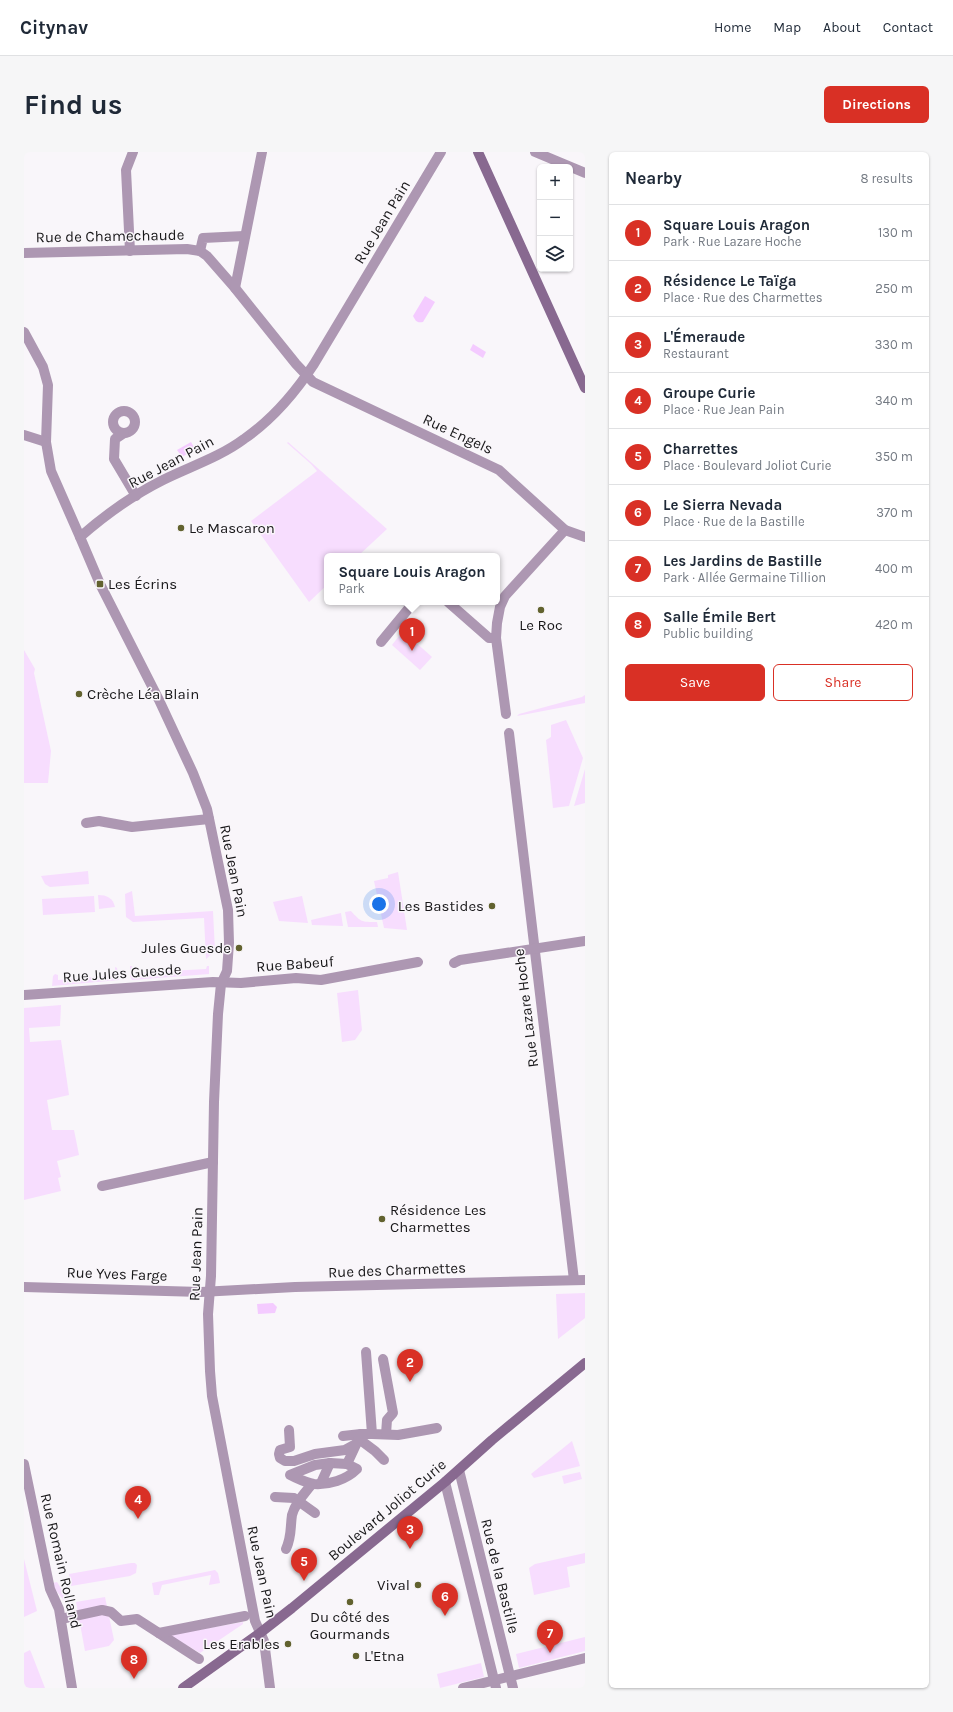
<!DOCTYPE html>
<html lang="en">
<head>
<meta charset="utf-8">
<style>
  :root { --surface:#fff; --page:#f6f6f7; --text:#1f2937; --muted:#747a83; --line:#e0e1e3; --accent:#d93025 }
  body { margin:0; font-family:Karla,sans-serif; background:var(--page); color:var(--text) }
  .controls { position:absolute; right:12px; top:12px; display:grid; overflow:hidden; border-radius:6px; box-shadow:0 1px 3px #0004 }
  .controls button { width:36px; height:36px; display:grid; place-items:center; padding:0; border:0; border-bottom:1px solid var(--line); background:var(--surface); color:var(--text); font:20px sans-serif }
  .you { position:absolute; left:355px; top:752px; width:14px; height:14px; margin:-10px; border:3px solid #fff; border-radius:50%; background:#1a73e8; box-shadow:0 0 0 6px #1a73e833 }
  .badge { display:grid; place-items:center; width:26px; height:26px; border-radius:50%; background:var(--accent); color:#fff; font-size:13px; font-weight:700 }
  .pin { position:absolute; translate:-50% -33px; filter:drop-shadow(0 1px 2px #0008) }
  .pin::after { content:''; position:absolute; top:21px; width:14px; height:12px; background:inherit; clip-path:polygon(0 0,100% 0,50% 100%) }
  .popup { position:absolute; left:300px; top:401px; width:176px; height:52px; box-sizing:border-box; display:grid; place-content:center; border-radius:6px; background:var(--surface); filter:drop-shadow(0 1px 3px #0005); font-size:13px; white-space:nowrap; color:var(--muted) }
  .popup b { font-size:15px; color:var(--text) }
  .popup::after { content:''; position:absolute; left:50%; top:100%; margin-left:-8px; border:8px solid transparent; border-top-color:var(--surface) }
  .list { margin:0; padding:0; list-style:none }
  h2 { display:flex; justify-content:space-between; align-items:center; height:52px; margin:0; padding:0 16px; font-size:17px }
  h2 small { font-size:13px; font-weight:400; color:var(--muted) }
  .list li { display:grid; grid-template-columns:26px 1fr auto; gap:12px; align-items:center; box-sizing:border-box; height:56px; padding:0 16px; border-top:1px solid var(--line) }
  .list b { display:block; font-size:15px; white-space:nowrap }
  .list p { margin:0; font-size:13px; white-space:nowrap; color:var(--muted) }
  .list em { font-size:13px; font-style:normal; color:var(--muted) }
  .actions { display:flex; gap:8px; padding:12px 16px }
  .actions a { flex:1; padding:9px 0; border:1px solid var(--accent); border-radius:6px; text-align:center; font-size:14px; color:var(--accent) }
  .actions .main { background:var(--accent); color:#fff }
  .icon { flex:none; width:22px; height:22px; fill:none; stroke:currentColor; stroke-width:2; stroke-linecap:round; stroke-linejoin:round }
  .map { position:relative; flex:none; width:561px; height:1536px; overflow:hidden; border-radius:6px }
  header { display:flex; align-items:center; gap:24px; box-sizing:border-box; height:56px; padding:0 20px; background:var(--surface); border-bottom:1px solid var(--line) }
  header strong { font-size:19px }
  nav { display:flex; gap:22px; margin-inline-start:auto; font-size:14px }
  .intro { display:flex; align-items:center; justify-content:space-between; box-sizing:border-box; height:96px; padding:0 24px }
  h1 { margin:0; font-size:28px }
  .button { padding:10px 18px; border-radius:6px; background:var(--accent); color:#fff; font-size:14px; font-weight:700 }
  main { display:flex; gap:24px; padding:0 24px }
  aside { flex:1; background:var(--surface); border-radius:6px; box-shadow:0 1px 3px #0004 }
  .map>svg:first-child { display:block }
  .green { fill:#f7ddfe }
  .water { fill:#f4cbff }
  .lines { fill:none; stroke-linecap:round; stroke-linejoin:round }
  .street { stroke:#ad97b2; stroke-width:10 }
  .secondary { stroke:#886990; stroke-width:10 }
  .poi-dot { fill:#62622f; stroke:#f9f6fa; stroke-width:1.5 }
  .labels { text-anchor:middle; stroke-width:3; stroke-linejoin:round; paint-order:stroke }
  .street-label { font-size:15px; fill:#181719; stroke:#f9f6fa }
  .poi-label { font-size:15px; fill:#181719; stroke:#f9f6fa; text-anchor:start }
</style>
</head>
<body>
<header>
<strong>Citynav</strong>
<nav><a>Home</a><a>Map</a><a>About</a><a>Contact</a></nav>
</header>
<div class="intro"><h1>Find us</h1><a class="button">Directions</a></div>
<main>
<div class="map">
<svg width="561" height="1536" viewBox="0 0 561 1536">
  <rect width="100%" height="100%" fill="#f9f6fa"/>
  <g class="green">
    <polygon points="264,290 363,377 334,404 303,404 303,433 285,450 227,369 293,319 287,312 263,291"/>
    <polygon points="379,479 408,505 396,518 368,493"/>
    <polygon points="0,498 11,517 10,521 27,599 24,631 0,631"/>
    <polygon points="561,543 561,551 493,564 495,562 558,545"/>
    <polygon points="542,568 559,606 545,654 529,656 522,588 527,585 527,573"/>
    <polygon points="561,617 561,651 550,654"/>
    <polygon points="64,719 65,732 26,735 21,732 17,724"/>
    <polygon points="374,720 383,778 360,776 350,729 364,726 364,723"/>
    <polygon points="108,739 111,764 189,759 191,799 182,807 180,766 109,770 102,765 101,742"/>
    <path d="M74,743C83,743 89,746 91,755L75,757Z"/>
    <polygon points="70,744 71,760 19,763 18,747"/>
    <polygon points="278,744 284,771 255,769 249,750"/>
    <path d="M327,759C337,770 337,770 353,770L354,775H324L321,760Z"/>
    <polygon points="317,761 319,774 288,773 287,768"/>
    <polygon points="106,814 108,814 109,821 182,817 183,814 185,814 185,822 108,828 106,824"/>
    <polygon points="91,815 93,816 95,828 28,834 29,824 31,822 34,823 34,828 91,823"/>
    <polygon points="334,838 338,878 331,888 318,890 313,841"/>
    <polygon points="37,853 36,874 5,876 6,890 37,888 45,943 23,948 28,978 50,978 55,1003 33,1009 37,1025 34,1026 37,1039 0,1048 0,856"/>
    <polygon points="561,1141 561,1166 534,1187 532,1142"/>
    <polygon points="548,1289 556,1314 510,1326 507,1322"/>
    <polygon points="556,1320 558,1327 540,1332 538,1324"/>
    <polygon points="561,1401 561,1411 543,1415 546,1435 510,1443 505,1416 511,1412"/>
    <polygon points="0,1407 13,1459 0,1465"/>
    <polygon points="107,1411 111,1411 113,1413 112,1421 106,1424 47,1434 45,1422"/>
    <polygon points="191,1418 194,1421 196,1431 185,1433 187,1423 138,1433 135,1443 130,1443 128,1431"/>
    <polygon points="33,1430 44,1447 41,1450 30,1436 29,1431"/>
    <polygon points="81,1445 90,1488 85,1494 61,1499 52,1450"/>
    <polygon points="219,1470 219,1472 176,1501 145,1483"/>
    <polygon points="561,1485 561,1499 495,1516 492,1502"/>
    <polygon points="6,1498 7,1500 21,1536 0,1536 0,1501"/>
    <polygon points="457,1511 460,1525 416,1536 413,1522"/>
  </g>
  <g class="water">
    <path d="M401,144L411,150L399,170C392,171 392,169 389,164Z"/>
    <polygon points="449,192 462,200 459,206 446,198"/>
    <polygon points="167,290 171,297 158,305 153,298"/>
    <polygon points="249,1151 253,1155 251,1161 234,1162 233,1152"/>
  </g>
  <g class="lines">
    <g class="street">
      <polyline points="511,0 561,21"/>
      <polyline points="106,99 102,18 109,0"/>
      <polyline points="176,99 179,86 220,84"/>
      <polyline points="0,101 163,97 176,99 183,104 211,136 272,212 289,230 475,318 541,378 561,385"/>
      <polyline points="211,136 238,0"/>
      <polyline points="0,180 19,215 24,233 22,290 27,319 56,385"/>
      <circle cx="100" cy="270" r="11"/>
      <polyline points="100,281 91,287 90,307 112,344"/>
      <polyline points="0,283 22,290"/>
      <polyline points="424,450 465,486 472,486"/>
      <polyline points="357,490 390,450"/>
      <polyline points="482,562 472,486 473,471 476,455 481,444 541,378"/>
      <polyline points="485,581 550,1128"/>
      <polyline points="62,671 75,669 108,675 185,667"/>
      <polyline points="430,811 436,808 561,789"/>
      <polyline points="0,843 189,830 217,831 272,826 297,828 394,810"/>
      <polyline points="78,1034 189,1010"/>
      <polyline points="0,1135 177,1140 271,1135 561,1128"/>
      <polyline points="342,1200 348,1282 374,1283 413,1276"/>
      <polyline points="359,1207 369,1261 363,1268 362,1282"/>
      <polyline points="265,1278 266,1295 256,1298 255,1302 256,1306 261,1309 270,1309 291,1302 321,1298 332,1292"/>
      <polyline points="319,1284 337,1282"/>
      <polyline points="335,1287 351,1299 360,1308"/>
      <path d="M306,1311L323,1312L333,1317C322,1328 305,1333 290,1332C282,1331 273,1326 266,1323L291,1313Z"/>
      <polyline points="0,1312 26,1437 35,1457 48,1536"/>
      <polyline points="323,1312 337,1282 348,1282"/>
      <polyline points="435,1318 489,1536"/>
      <polyline points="421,1330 472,1536"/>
      <polyline points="297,1331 306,1311"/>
      <polyline points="251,1345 270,1346 291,1361"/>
      <path d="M262,1397C268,1384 266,1376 268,1363C271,1351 281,1341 288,1332"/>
      <polyline points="37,1467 78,1458 87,1460 97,1469 113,1467 175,1507"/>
      <polyline points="135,1481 221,1464"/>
      <path d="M246,1536L240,1489L231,1469L188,1244L186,1219L184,1162L187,1124L190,950L194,862L197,832L203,819L205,791L204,758L183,657L169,621L135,548L76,432L56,385C81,363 109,343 139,328C165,315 196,305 220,287C249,267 271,241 290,212L417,0"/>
      <polyline points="439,1536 561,1506"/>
    </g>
    <g class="secondary">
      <polyline points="454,0 561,236"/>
      <polyline points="159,1536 236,1481 268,1456 421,1330 468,1288 561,1211"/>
    </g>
  </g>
  <g class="poi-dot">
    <circle cx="157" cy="376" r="4"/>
    <rect x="72" y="428" width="8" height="8" rx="2"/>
    <circle cx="517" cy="458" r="4"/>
    <circle cx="55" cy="542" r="4"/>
    <circle cx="468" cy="754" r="4"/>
    <circle cx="215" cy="796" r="4"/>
    <circle cx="358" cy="1067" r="4"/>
    <circle cx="394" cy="1433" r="4"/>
    <circle cx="326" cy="1450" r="4"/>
    <circle cx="264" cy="1492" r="4"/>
    <circle cx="332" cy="1504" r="4"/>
  </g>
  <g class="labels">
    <g class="street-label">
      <text transform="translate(358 70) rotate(-59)" y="5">Rue Jean Pain</text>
      <text transform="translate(86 84) rotate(-1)" y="5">Rue de Chamechaude</text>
      <text transform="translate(434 282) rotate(25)" y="5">Rue Engels</text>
      <text transform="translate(147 310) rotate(-28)" y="5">Rue Jean Pain</text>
      <text transform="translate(210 719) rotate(79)" y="5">Rue Jean Pain</text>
      <text transform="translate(271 812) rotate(-4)" y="5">Rue Babeuf</text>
      <text transform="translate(98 821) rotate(-4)" y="5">Rue Jules Guesde</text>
      <text transform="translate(502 856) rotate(-97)" y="5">Rue Lazare Hoche</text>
      <text transform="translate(172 1102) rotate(-88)" y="5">Rue Jean Pain</text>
      <text transform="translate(373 1118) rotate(-2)" y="5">Rue des Charmettes</text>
      <text transform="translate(93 1122) rotate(2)" y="5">Rue Yves Farge</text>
      <text transform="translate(363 1358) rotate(-40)" y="5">Boulevard Joliot Curie</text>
      <text transform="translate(37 1409) rotate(77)" y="5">Rue Romain Rolland</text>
      <text transform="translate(238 1420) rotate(78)" y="5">Rue Jean Pain</text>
      <text transform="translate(476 1424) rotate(76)" y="5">Rue de la Bastille</text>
    </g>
    <g class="poi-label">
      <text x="165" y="381">Le Mascaron</text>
      <text x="84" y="437">Les Écrins</text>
      <text x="517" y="478" text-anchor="middle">Le Roc</text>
      <text x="63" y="547">Crèche Léa Blain</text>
      <text x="460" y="759" text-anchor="end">Les Bastides</text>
      <text x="207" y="801" text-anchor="end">Jules Guesde</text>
      <text x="366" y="1063">Résidence Les<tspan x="366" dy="17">Charmettes</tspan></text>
      <text x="386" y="1438" text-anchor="end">Vival</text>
      <text x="326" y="1470" text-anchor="middle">Du côté des<tspan x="326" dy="17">Gourmands</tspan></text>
      <text x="256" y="1497" text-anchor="end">Les Erables</text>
      <text x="340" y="1509">L'Etna</text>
    </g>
  </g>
</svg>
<div class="controls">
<button>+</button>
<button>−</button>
<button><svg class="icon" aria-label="layers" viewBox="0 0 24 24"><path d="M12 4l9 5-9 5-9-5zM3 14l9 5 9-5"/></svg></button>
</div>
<div class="you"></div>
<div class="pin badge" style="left:388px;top:499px">1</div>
<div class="popup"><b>Square Louis Aragon</b>Park</div>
<div class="pin badge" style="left:386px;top:1230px">2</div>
<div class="pin badge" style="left:386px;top:1397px">3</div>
<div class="pin badge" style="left:114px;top:1367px">4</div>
<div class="pin badge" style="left:280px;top:1429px">5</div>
<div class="pin badge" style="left:421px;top:1464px">6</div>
<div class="pin badge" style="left:526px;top:1501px">7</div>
<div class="pin badge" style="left:110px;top:1527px">8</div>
</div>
<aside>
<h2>Nearby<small>8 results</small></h2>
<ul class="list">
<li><span class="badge">1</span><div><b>Square Louis Aragon</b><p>Park · Rue Lazare Hoche</p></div><em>130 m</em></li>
<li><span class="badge">2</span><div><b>Résidence Le Taïga</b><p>Place · Rue des Charmettes</p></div><em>250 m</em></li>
<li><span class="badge">3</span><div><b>L'Émeraude</b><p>Restaurant</p></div><em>330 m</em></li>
<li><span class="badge">4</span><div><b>Groupe Curie</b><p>Place · Rue Jean Pain</p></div><em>340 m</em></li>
<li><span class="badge">5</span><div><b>Charrettes</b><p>Place · Boulevard Joliot Curie</p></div><em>350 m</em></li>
<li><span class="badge">6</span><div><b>Le Sierra Nevada</b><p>Place · Rue de la Bastille</p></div><em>370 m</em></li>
<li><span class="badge">7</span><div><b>Les Jardins de Bastille</b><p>Park · Allée Germaine Tillion</p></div><em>400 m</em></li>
<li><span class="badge">8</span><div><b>Salle Émile Bert</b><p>Public building</p></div><em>420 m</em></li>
</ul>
<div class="actions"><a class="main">Save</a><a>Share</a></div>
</aside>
</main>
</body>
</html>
